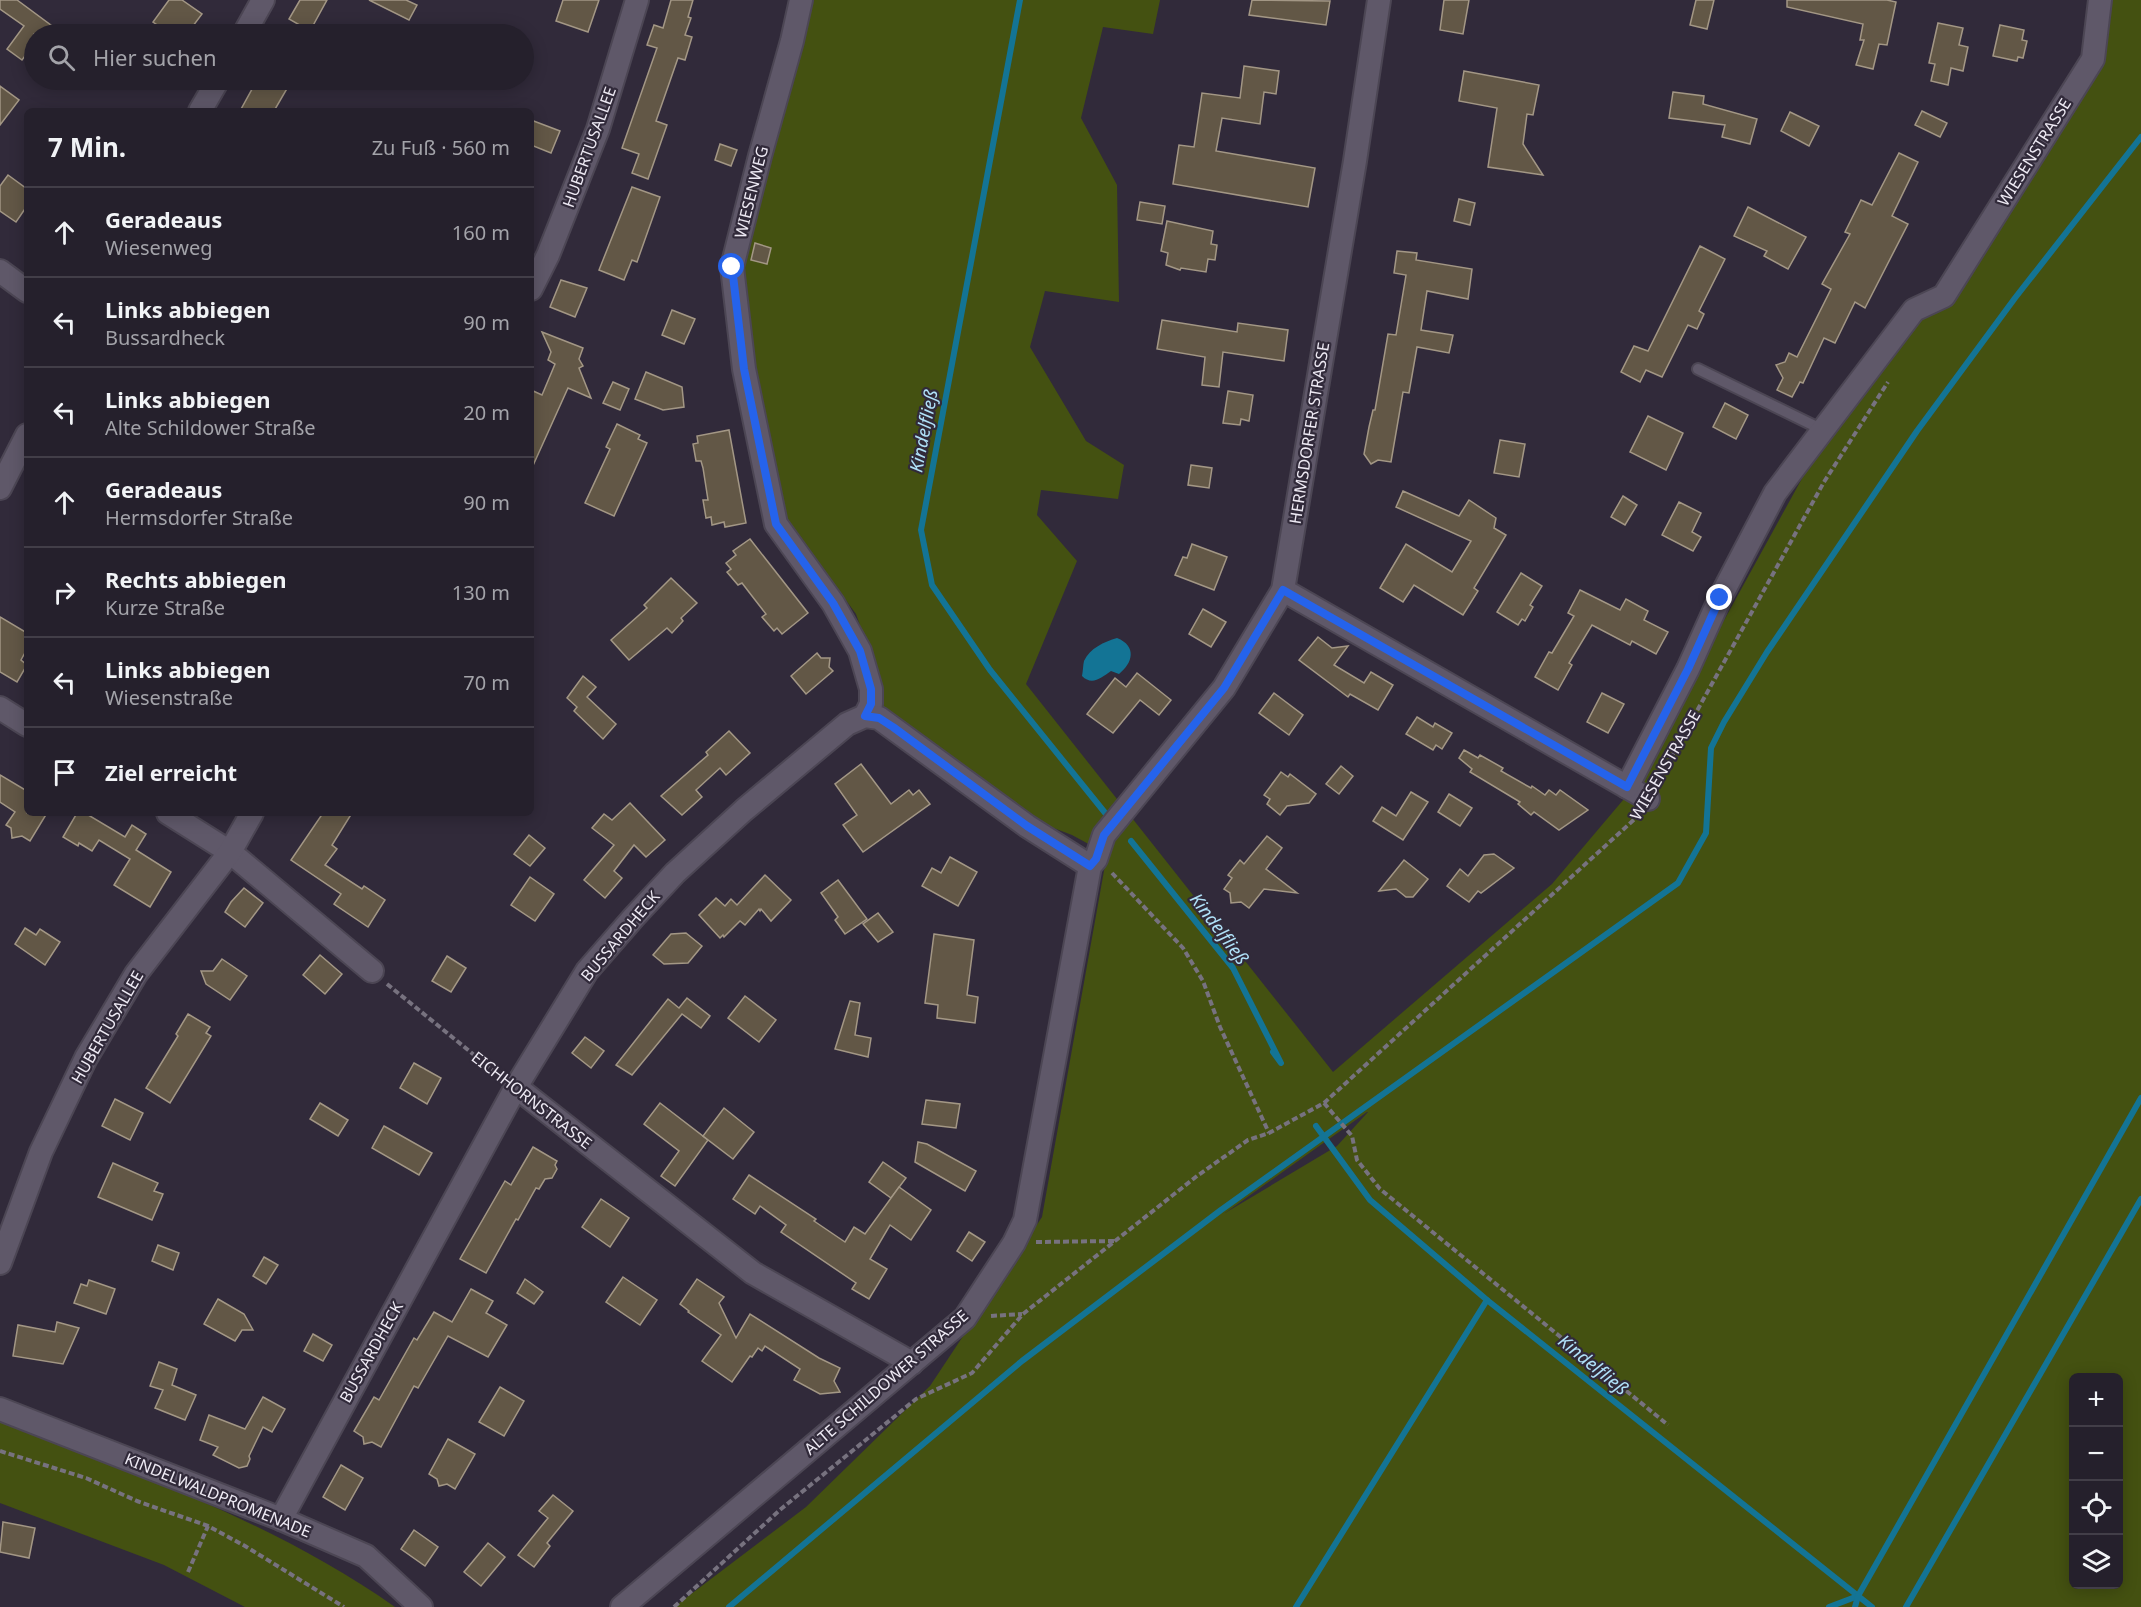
<!DOCTYPE html>
<html lang="de">
<head>
<meta charset="utf-8">
<style>
  :root { --surface:#25202c; --page:#312d38; --text:#f1f3f6; --muted:#a3a3a9; --line:#423e48 }
  body { margin:0; font-family:"Noto Sans",sans-serif; background:var(--page); color:var(--text) }
  .controls { position:absolute; right:18px; bottom:18px; display:grid; overflow:hidden; border-radius:9px; box-shadow:0 3px 15px #0003 }
  .controls button { width:54px; height:54px; display:grid; place-items:center; padding:0; border:0; border-bottom:2px solid var(--line); background:var(--surface); color:var(--text); font:30px sans-serif }
  .stop { position:absolute; width:18px; height:18px; margin:-14px; border:4px solid #2563eb; border-radius:50%; background:#fff }
  .stop.end { background:#2563eb; border-color:#fff; box-shadow:0 2px 6px #0008 }
  .list { margin:0; padding:0; list-style:none }
  h2 { display:flex; justify-content:space-between; align-items:center; height:78px; margin:0; padding:0 24px; font-size:26px }
  h2 small { font-size:20px; font-weight:400; color:var(--muted) }
  .list li { display:grid; grid-template-columns:39px 1fr auto; gap:18px; align-items:center; box-sizing:border-box; height:90px; padding:0 24px; border-top:2px solid var(--line) }
  .list b { display:block; font-size:22px; white-space:nowrap }
  .list p { margin:0; font-size:20px; white-space:nowrap; color:var(--muted) }
  .list em { font-size:20px; font-style:normal; color:var(--muted) }
  .icon { flex:none; width:33px; height:33px; fill:none; stroke:currentColor; stroke-width:2; stroke-linecap:round; stroke-linejoin:round }
  .map { position:relative; flex:none; width:2141px; height:1607px; overflow:hidden }
  .search { position:absolute; background:var(--surface); box-shadow:0 3px 15px #0003; left:24px; top:24px; width:510px; height:66px; display:flex; align-items:center; gap:15px; box-sizing:border-box; padding:0 21px; border-radius:33px; color:var(--muted); font-size:22px }
  .panel { position:absolute; background:var(--surface); box-shadow:0 3px 15px #0003; left:24px; top:108px; width:510px; height:708px; border-radius:9px }
  .map>svg:first-child { display:block }
  .green { fill:#445111; fill-rule:evenodd }
  .water { fill:#137495 }
  .lines { fill:none; stroke-linecap:round; stroke-linejoin:round }
  .stream { stroke:#137495; stroke-width:6 }
  .building { fill:#625746; stroke:#a39785; stroke-width:1.5 }
  .lane-casing { stroke:#4c4654; stroke-width:14 }
  .street-casing { stroke:#4c4654; stroke-width:26 }
  .path { stroke:#77727f; stroke-width:4; stroke-dasharray:6 3; stroke-linecap:butt }
  .lane { stroke:#5f5869; stroke-width:10 }
  .street { stroke:#5f5869; stroke-width:22 }
  .route { stroke:#2563eb; stroke-width:8 }
  .labels { text-anchor:middle; stroke-width:4.5; stroke-linejoin:round; paint-order:stroke }
  .street-label { font-size:16px; fill:#eeeaf4; stroke:#312a3a }
  .water-label { font-size:18px; font-style:italic; fill:#b0e1f8; stroke:#312a3a }
</style>
</head>
<body>
<div class="map">
<svg width="2141" height="1607" viewBox="0 0 2141 1607">
  <rect width="100%" height="100%" fill="#312a3a"/>
  <g class="green">
    <path d="M804,0H1160L1153,34L1103,27L1081,118L1117,185L1119,302L1045,291L1030,347L1086,441L1124,465L1118,499L1041,490L1037,515L1077,561L1026,684L1333,1072L1552,884L1629,793L1827,433L1915,313L1945,306L2100,60L2097,0H2141V1607H674L806,1507L930,1386L1042,1217L1107,854L1072,835L1035,821L881,708L870,654L856,614L780,510L740,307V263ZM1368,1112L1337,1146L1225,1213L1367,1112ZM2074,1378H2118V1584H2074Z"/>
    <path d="M0,1421C136,1473 275,1523 395,1607H245L164,1565L0,1503Z"/>
  </g>
  <path class="water" d="M1117,638C1137,646 1133,663 1119,674L1111,671C1101,678 1092,686 1082,676C1083,671 1083,665 1084,661C1090,648 1104,642 1117,638Z"/>
  <g class="lines">
    <g class="stream">
      <polyline points="1020,0 921,530 932,585 990,670 1106,814"/>
      <polyline points="1131,841 1233,968 1281,1063 1273,1052"/>
      <polyline points="1316,1126 1370,1200 1487,1300 1872,1607"/>
      <polyline points="729,1607 1022,1361 1221,1210 1678,883 1706,833 1711,748 1724,722 1767,652 1917,431 2015,298 2141,137"/>
      <polyline points="1296,1607 1487,1300"/>
      <polyline points="1829,1607 1858,1596"/>
      <polyline points="1855,1607 1858,1596 2141,1098"/>
      <polyline points="1906,1607 2141,1199"/>
    </g>
  </g>
  <g class="building">
    <polygon points="0,0 17,0 63,34 34,34 34,44 22,60 7,49 24,26 0,9"/>
    <polygon points="169,0 182,0 202,14 187,34 155,34 160,27 153,22"/>
    <polygon points="300,0 327,0 310,31 289,19"/>
    <polygon points="369,0 406,0 417,5 409,20"/>
    <polygon points="563,0 599,0 588,32 556,21"/>
    <polygon points="671,0 693,0 688,17 691,18 685,35 692,37 685,60 678,58 656,121 667,125 648,179 632,173 639,154 622,148 657,48 647,45 654,25 663,28"/>
    <polygon points="1252,0 1330,1 1326,25 1249,15"/>
    <polygon points="1444,0 1469,0 1463,34 1440,30"/>
    <polygon points="1696,0 1714,0 1707,29 1690,25"/>
    <polygon points="1787,0 1887,0 1896,2 1887,45 1879,44 1873,69 1856,65 1864,40 1860,40 1863,24 1787,7"/>
    <polygon points="1938,23 1963,28 1959,45 1968,47 1963,71 1951,68 1948,85 1931,81 1935,64 1929,63"/>
    <polygon points="2000,25 2024,30 2022,40 2027,41 2023,58 2018,57 2017,61 1993,56"/>
    <polygon points="1244,66 1279,71 1276,94 1264,92 1260,124 1222,118 1216,151 1315,168 1308,207 1173,184 1179,145 1194,147 1202,93 1240,98"/>
    <polygon points="1464,71 1539,85 1533,115 1527,114 1523,144 1543,175 1488,167 1497,108 1459,101"/>
    <polygon points="257,80 292,80 274,111 240,111"/>
    <polygon points="0,86 19,100 0,125"/>
    <polygon points="1673,92 1704,96 1703,104 1757,119 1750,144 1722,137 1725,125 1669,118"/>
    <polygon points="1922,111 1947,123 1940,137 1915,125"/>
    <polygon points="1790,112 1819,126 1809,146 1781,131"/>
    <polygon points="531,120 560,131 551,153 531,145"/>
    <polygon points="720,144 737,150 731,166 715,160"/>
    <polygon points="1899,153 1918,162 1892,216 1908,224 1865,308 1855,302 1835,343 1824,338 1803,383 1800,382 1792,397 1777,390 1783,378 1776,365 1785,362 1789,353 1797,357 1831,289 1822,284 1850,234 1845,232 1861,200 1872,205"/>
    <polygon points="8,175 27,189 27,206 16,222 0,211 0,186"/>
    <polygon points="632,187 660,197 637,262 632,260 624,280 599,270"/>
    <polygon points="1459,199 1475,203 1470,225 1454,221"/>
    <polygon points="1140,202 1165,206 1162,224 1137,220"/>
    <polygon points="1748,207 1806,237 1788,269 1764,256 1767,251 1734,236"/>
    <polygon points="1167,221 1213,231 1211,244 1217,245 1215,260 1208,259 1206,272 1181,268 1180,270 1166,265 1168,253 1161,251"/>
    <polygon points="755,243 771,248 767,264 751,260"/>
    <polygon points="1700,246 1725,259 1699,311 1704,314 1697,329 1688,325 1662,377 1646,370 1640,382 1621,372 1634,346 1648,351"/>
    <polygon points="1397,251 1417,253 1416,260 1472,269 1468,299 1427,291 1421,330 1453,335 1449,353 1417,347 1409,393 1403,392 1391,462 1378,460 1371,464 1364,454 1369,427 1373,410 1375,410 1388,334 1396,335 1406,275 1394,273"/>
    <polygon points="561,280 587,288 575,317 550,307"/>
    <polygon points="672,310 695,319 684,344 662,335"/>
    <polygon points="1162,320 1237,332 1238,323 1288,330 1284,361 1223,352 1219,387 1202,385 1205,357 1157,349"/>
    <polygon points="542,332 583,348 579,359 583,366 579,368 591,398 568,388 531,470 531,390 542,395 555,364 548,360 551,352"/>
    <polygon points="646,372 682,387 684,407 663,410 635,399"/>
    <polygon points="613,382 629,389 620,410 603,403"/>
    <polygon points="1228,391 1253,395 1249,421 1241,419 1240,425 1223,423"/>
    <polygon points="1725,403 1748,415 1736,439 1713,427"/>
    <polygon points="1648,416 1683,433 1666,470 1630,452"/>
    <polygon points="617,424 640,435 638,439 647,443 614,516 585,503 610,449 606,447"/>
    <polygon points="729,430 746,523 725,527 724,522 712,525 711,517 706,518 703,500 708,500 703,468 701,461 696,461 693,444 698,443 697,436"/>
    <polygon points="1500,440 1525,444 1519,477 1494,473"/>
    <polygon points="1191,465 1212,468 1209,488 1188,485"/>
    <polygon points="1403,491 1459,516 1469,500 1496,518 1494,528 1506,535 1474,588 1478,591 1463,615 1414,585 1403,602 1380,588 1406,544 1452,572 1471,541 1396,507"/>
    <polygon points="1623,496 1637,505 1625,525 1611,517"/>
    <polygon points="1679,502 1701,513 1692,532 1701,537 1693,551 1662,535"/>
    <polygon points="750,539 808,613 782,634 777,628 774,631 762,617 766,614 752,596 742,583 738,585 727,572 731,569 726,563 736,555 733,551"/>
    <polygon points="1192,544 1227,557 1214,590 1175,575 1183,557 1187,558"/>
    <polygon points="1521,573 1542,586 1530,605 1533,607 1525,621 1522,619 1518,625 1497,612"/>
    <polygon points="671,578 697,603 681,618 683,621 672,633 667,628 629,660 611,640 647,608 644,605"/>
    <polygon points="1580,590 1620,610 1626,599 1648,611 1644,620 1668,632 1656,654 1632,641 1630,645 1592,625 1569,663 1572,665 1558,690 1535,677 1549,652 1552,653 1574,616 1568,613"/>
    <polygon points="1203,609 1226,622 1211,647 1189,634"/>
    <polygon points="0,617 27,633 27,649 21,660 27,665 17,682 0,672"/>
    <polygon points="1318,637 1332,648 1348,646 1334,665 1364,683 1371,672 1393,685 1378,710 1350,694 1348,697 1299,660"/>
    <polygon points="817,653 821,658 830,658 829,667 833,671 806,694 791,676"/>
    <polygon points="1137,673 1171,700 1159,715 1140,700 1113,733 1087,714 1115,678 1126,687"/>
    <polygon points="583,676 596,687 587,697 616,724 603,739 574,711 577,707 567,698"/>
    <polygon points="1274,693 1303,715 1289,735 1259,713"/>
    <polygon points="1602,693 1624,704 1608,733 1587,722"/>
    <polygon points="1417,717 1433,727 1435,723 1452,733 1442,749 1436,745 1433,750 1406,734"/>
    <polygon points="729,731 750,753 726,775 720,768 696,790 702,797 682,815 661,796 708,755 706,752"/>
    <polygon points="1464,750 1478,758 1480,755 1503,768 1501,771 1531,788 1532,786 1545,795 1549,790 1556,795 1560,790 1588,810 1559,830 1534,812 1531,815 1518,804 1520,802 1470,772 1472,769 1459,758"/>
    <polygon points="861,764 891,804 909,790 913,795 919,790 930,804 863,852 843,825 857,815 835,784"/>
    <polygon points="1341,766 1353,776 1339,794 1326,784"/>
    <polygon points="1281,772 1288,777 1290,774 1316,794 1309,803 1287,806 1280,815 1267,804 1270,799 1264,795"/>
    <polygon points="0,775 27,791 27,813 47,813 30,841 22,836 12,838 11,828 6,825 15,812 0,802"/>
    <polygon points="1411,792 1428,802 1403,840 1373,821 1382,807 1396,816"/>
    <polygon points="1449,794 1472,808 1460,826 1438,812"/>
    <polygon points="630,803 665,840 646,857 634,845 614,871 622,878 605,898 584,880 614,845 592,828 604,814 612,820"/>
    <polygon points="77,813 85,813 125,837 132,825 146,834 136,850 171,872 150,907 114,885 130,859 99,840 92,851 79,843 78,846 63,837"/>
    <polygon points="323,813 352,813 332,845 337,849 325,865 362,889 364,886 385,900 368,927 334,904 341,894 291,860"/>
    <polygon points="529,835 545,848 530,866 514,854"/>
    <polygon points="1267,836 1282,848 1266,869 1297,893 1264,889 1249,908 1241,902 1231,903 1230,893 1224,889 1232,878 1228,875 1240,860 1244,864"/>
    <polygon points="1494,854 1514,868 1481,893 1478,891 1469,902 1447,886 1460,869 1468,876 1484,855"/>
    <polygon points="950,857 977,872 958,906 922,886 932,868 941,873"/>
    <polygon points="1404,860 1428,879 1413,897 1406,897 1396,889 1379,891"/>
    <polygon points="765,875 791,900 771,921 761,909 760,911 759,909 745,925 740,921 724,937 723,935 720,938 699,915 716,898 725,906 731,899 737,905"/>
    <polygon points="530,877 554,894 535,921 511,905"/>
    <polygon points="838,880 867,919 845,934 835,920 838,917 821,893"/>
    <polygon points="244,888 263,903 245,927 225,912 231,902"/>
    <polygon points="878,913 893,932 878,942 863,924"/>
    <polygon points="25,928 36,935 40,929 60,942 45,965 15,944"/>
    <polygon points="686,933 702,946 688,963 664,964 653,955 671,934"/>
    <polygon points="934,934 974,940 967,995 978,997 975,1023 937,1018 938,1005 925,1003"/>
    <polygon points="320,955 342,974 325,994 303,975"/>
    <polygon points="447,956 466,968 451,992 432,981"/>
    <polygon points="222,959 247,976 230,1000 206,984 201,971 213,971"/>
    <polygon points="745,996 776,1020 759,1042 728,1018"/>
    <polygon points="687,998 710,1016 701,1028 682,1014 632,1075 616,1065 668,999 679,1008"/>
    <polygon points="850,1001 860,1003 855,1035 871,1038 868,1057 835,1049"/>
    <polygon points="188,1014 210,1027 206,1033 211,1036 170,1103 146,1088 178,1036 176,1034"/>
    <polygon points="585,1037 604,1051 591,1068 572,1053"/>
    <polygon points="414,1063 441,1078 427,1104 400,1088"/>
    <polygon points="115,1099 143,1113 130,1140 102,1126"/>
    <polygon points="926,1100 960,1104 956,1128 922,1124"/>
    <polygon points="320,1103 348,1120 338,1136 310,1119"/>
    <polygon points="660,1103 708,1140 675,1186 661,1176 679,1151 644,1124"/>
    <polygon points="724,1108 754,1132 733,1159 703,1136"/>
    <polygon points="384,1126 432,1153 419,1175 372,1148"/>
    <polygon points="918,1142 927,1144 976,1171 965,1191 915,1162"/>
    <polygon points="533,1147 557,1161 555,1165 557,1169 552,1178 545,1179 539,1189 536,1188 518,1220 516,1219 486,1273 460,1259 505,1181 511,1185"/>
    <polygon points="883,1162 906,1178 891,1198 869,1182"/>
    <polygon points="113,1163 158,1183 154,1191 163,1194 152,1220 98,1197"/>
    <polygon points="749,1175 816,1219 814,1221 845,1242 854,1227 865,1234 899,1187 931,1210 911,1240 890,1225 870,1259 887,1269 869,1299 852,1289 856,1283 781,1232 786,1225 760,1206 755,1214 733,1199"/>
    <polygon points="601,1199 629,1218 610,1247 582,1227"/>
    <polygon points="969,1232 985,1242 972,1261 957,1251"/>
    <polygon points="158,1245 179,1253 173,1270 152,1261"/>
    <polygon points="264,1257 278,1265 266,1284 253,1276"/>
    <polygon points="623,1277 657,1300 640,1325 606,1302"/>
    <polygon points="525,1279 543,1292 534,1304 517,1293"/>
    <polygon points="697,1279 724,1297 719,1303 736,1338 750,1314 819,1358 840,1368 834,1381 840,1392 820,1394 794,1380 800,1369 765,1346 762,1351 758,1348 752,1357 750,1356 732,1382 702,1361 721,1335 688,1312 689,1311 680,1304"/>
    <polygon points="89,1280 115,1289 106,1314 74,1303 81,1284 87,1286"/>
    <polygon points="471,1289 493,1301 486,1313 507,1325 488,1357 448,1336 418,1388 414,1386 381,1447 372,1442 364,1444 363,1437 354,1431 374,1397 379,1400 414,1338 417,1340 434,1312 452,1322"/>
    <polygon points="218,1299 244,1314 253,1330 242,1330 235,1341 204,1324"/>
    <polygon points="57,1322 79,1328 63,1364 13,1356 18,1325 55,1332"/>
    <polygon points="313,1334 332,1345 323,1361 304,1351"/>
    <polygon points="159,1362 177,1369 172,1385 196,1395 185,1420 155,1408 163,1390 150,1386"/>
    <polygon points="500,1387 524,1401 504,1436 479,1422"/>
    <polygon points="263,1397 285,1409 272,1432 263,1427 249,1456 250,1459 247,1466 239,1468 213,1455 218,1447 200,1440 209,1415 245,1429"/>
    <polygon points="448,1439 475,1454 455,1489 447,1484 439,1486 437,1479 429,1474"/>
    <polygon points="341,1465 363,1478 345,1510 323,1497"/>
    <polygon points="553,1495 573,1511 547,1543 550,1546 534,1567 518,1555 548,1518 539,1511"/>
    <polygon points="3,1522 35,1528 29,1558 0,1552"/>
    <polygon points="414,1530 438,1547 425,1566 401,1549"/>
    <polygon points="488,1543 505,1557 481,1586 464,1572"/>
  </g>
  <g class="lines">
    <g class="lane-casing">
      <polyline id="lane" points="1698,369 1823,430"/>
    </g>
    <g class="street-casing">
      <g id="street">
        <polyline points="801,0 792,41 760,156 732,267 744,369 776,524 833,603 860,651 871,689 871,704 865,716"/>
        <polyline points="244,34 263,0"/>
        <polyline points="200,111 218,80"/>
        <polyline points="0,271 27,291"/>
        <polyline points="531,289 548,255 598,129 637,0"/>
        <polyline points="0,488 27,435"/>
        <polyline points="1283,590 1648,799"/>
        <polyline points="0,708 27,725"/>
        <polyline points="1627,787 1688,669 1720,598 1775,493 1914,310 1944,296 2093,59 2100,0"/>
        <polyline points="168,813 230,852 372,971"/>
        <polyline points="516,1087 753,1273 912,1363"/>
        <polyline points="0,1263 41,1152 86,1058 136,974 230,852 252,813"/>
        <polyline points="0,1409 281,1519 366,1556 421,1607"/>
        <polyline points="281,1519 516,1087 587,971 634,917 675,873 744,810 847,724 865,716 879,718 1027,826 1090,866"/>
        <polyline points="622,1607 965,1318 1014,1243 1025,1220 1090,866 1096,859 1104,835 1224,688 1283,590 1355,161 1379,0"/>
      </g>
    </g>
    <g class="path">
      <polyline points="1658,781 1824,482 1888,382"/>
      <polyline points="1112,873 1183,948 1203,981 1220,1027 1269,1133"/>
      <polyline points="387,984 500,1076"/>
      <polyline points="1324,1103 1352,1136 1357,1160 1380,1189 1668,1425"/>
      <polyline points="1036,1242 1115,1241"/>
      <polyline points="991,1316 1022,1314"/>
      <polyline points="0,1451 86,1478 137,1501 208,1526 245,1546 344,1607"/>
      <polyline points="188,1572 208,1526"/>
      <polyline points="674,1607 781,1509 916,1399 972,1373 1023,1314 1197,1176 1248,1140 1269,1133 1324,1103 1638,816"/>
    </g>
    <use href="#lane" class="lane"/>
    <use href="#street" class="street"/>
  </g>
  <g class="lines">
    <polyline class="route" points="732,267 744,369 776,524 833,603 860,651 871,689 871,704 865,716 879,718 893,727 1027,826 1090,866 1096,859 1104,835 1224,688 1283,590 1627,787 1688,669 1720,598"/>
  </g>
  <g class="labels">
    <g class="street-label">
      <text transform="translate(589 147) rotate(-70)" y="6">HUBERTUSALLEE</text>
      <text transform="translate(2034 152) rotate(-58)" y="6">WIESENSTRASSE</text>
      <text transform="translate(751 192) rotate(-76)" y="6">WIESENWEG</text>
      <text transform="translate(1309 433) rotate(-81)" y="6">HERMSDORFER STRASSE</text>
      <text transform="translate(1665 765) rotate(-60)" y="6">WIESENSTRASSE</text>
      <text transform="translate(620 936) rotate(-50)" y="6">BUSSARDHECK</text>
      <text transform="translate(107 1027) rotate(-60)" y="6">HUBERTUSALLEE</text>
      <text transform="translate(532 1100) rotate(38)" y="6">EICHHORNSTRASSE</text>
      <text transform="translate(371 1352) rotate(-61)" y="6">BUSSARDHECK</text>
      <text transform="translate(886 1382) rotate(-41)" y="6">ALTE SCHILDOWER STRASSE</text>
      <text transform="translate(218 1495) rotate(22)" y="6">KINDELWALDPROMENADE</text>
    </g>
    <g class="water-label">
      <text transform="translate(924 431) rotate(-79)" y="6">Kindelfließ</text>
      <text transform="translate(1219 929) rotate(53)" y="6">Kindelfließ</text>
      <text transform="translate(1593 1365) rotate(39)" y="6">Kindelfließ</text>
    </g>
  </g>
</svg>
<div class="controls">
<button>+</button>
<button>−</button>
<button><svg class="icon" aria-label="locate" viewBox="0 0 24 24"><circle cx="12" cy="12" r="6"/><path d="M12 2v4M12 18v4M2 12h4M18 12h4"/></svg></button>
<button><svg class="icon" aria-label="layers" viewBox="0 0 24 24"><path d="M12 4l9 5-9 5-9-5zM3 14l9 5 9-5"/></svg></button>
</div>
<div class="stop" style="left:732px;top:267px"></div>
<div class="stop end" style="left:1720px;top:598px"></div>
<div class="search"><svg class="icon" aria-label="search" viewBox="0 0 24 24"><circle cx="10" cy="10" r="6"/><path d="M15 15l6 6"/></svg>Hier suchen</div>
<section class="panel">
<h2>7 Min.<small>Zu Fuß · 560 m</small></h2>
<ul class="list">
<li><svg class="icon" aria-label="ahead" viewBox="0 0 24 24"><path d="M12 20V5M6 11l6-6 6 6"/></svg><div><b>Geradeaus</b><p>Wiesenweg</p></div><em>160 m</em></li>
<li><svg class="icon" aria-label="left" viewBox="0 0 24 24"><path d="M17 20v-9H6M10 6l-5 5 5 5"/></svg><div><b>Links abbiegen</b><p>Bussardheck</p></div><em>90 m</em></li>
<li><svg class="icon" aria-label="left" viewBox="0 0 24 24"><path d="M17 20v-9H6M10 6l-5 5 5 5"/></svg><div><b>Links abbiegen</b><p>Alte Schildower Straße</p></div><em>20 m</em></li>
<li><svg class="icon" aria-label="ahead" viewBox="0 0 24 24"><path d="M12 20V5M6 11l6-6 6 6"/></svg><div><b>Geradeaus</b><p>Hermsdorfer Straße</p></div><em>90 m</em></li>
<li><svg class="icon" aria-label="right" viewBox="0 0 24 24"><path d="M7 20v-9h11M14 6l5 5-5 5"/></svg><div><b>Rechts abbiegen</b><p>Kurze Straße</p></div><em>130 m</em></li>
<li><svg class="icon" aria-label="left" viewBox="0 0 24 24"><path d="M17 20v-9H6M10 6l-5 5 5 5"/></svg><div><b>Links abbiegen</b><p>Wiesenstraße</p></div><em>70 m</em></li>
<li><svg class="icon" aria-label="arrive" viewBox="0 0 24 24"><path d="M6 21V4h12l-3 4 3 4H6"/></svg><div><b>Ziel erreicht</b></div></li>
</ul>
</section>
</div>
</body>
</html>
